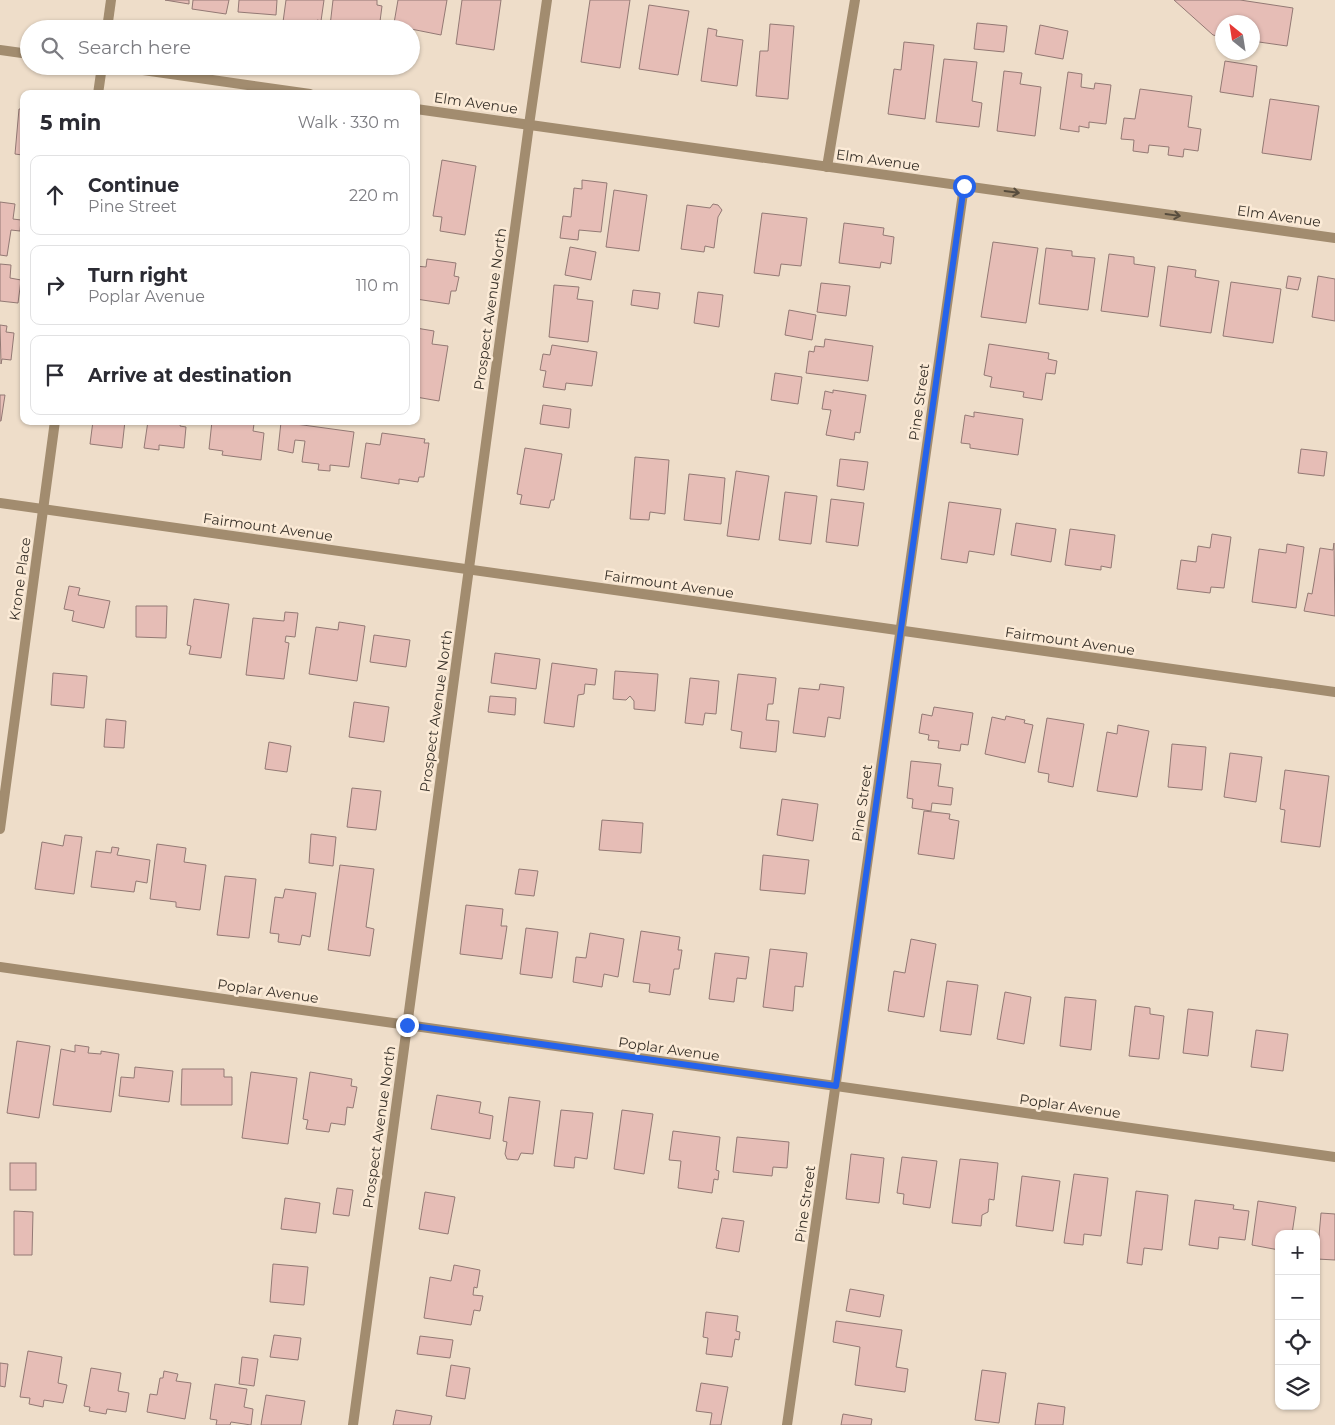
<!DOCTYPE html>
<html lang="en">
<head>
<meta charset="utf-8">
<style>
  :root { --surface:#fff; --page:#f7f7f7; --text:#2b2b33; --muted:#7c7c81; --line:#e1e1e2 }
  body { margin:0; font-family:Montserrat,sans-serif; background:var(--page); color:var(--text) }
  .controls { position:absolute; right:15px; bottom:15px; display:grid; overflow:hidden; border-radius:10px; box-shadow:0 1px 4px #0004 }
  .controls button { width:45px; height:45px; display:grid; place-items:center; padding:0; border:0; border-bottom:1px solid var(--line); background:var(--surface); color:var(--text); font:25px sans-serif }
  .compass { position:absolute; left:1215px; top:15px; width:45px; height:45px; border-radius:50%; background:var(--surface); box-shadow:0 1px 4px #0004; rotate:330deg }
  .stop { position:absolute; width:15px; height:15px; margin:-11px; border:4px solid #2563eb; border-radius:50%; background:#fff }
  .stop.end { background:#2563eb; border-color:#fff; box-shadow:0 1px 5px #0008 }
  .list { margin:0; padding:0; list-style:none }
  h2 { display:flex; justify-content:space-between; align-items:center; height:65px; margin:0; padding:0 20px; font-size:21px }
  h2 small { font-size:16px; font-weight:400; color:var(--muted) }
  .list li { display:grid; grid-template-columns:32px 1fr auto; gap:15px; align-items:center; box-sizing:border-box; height:80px; margin:0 10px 10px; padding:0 10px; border:1px solid var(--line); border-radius:10px }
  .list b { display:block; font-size:19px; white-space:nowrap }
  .list p { margin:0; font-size:16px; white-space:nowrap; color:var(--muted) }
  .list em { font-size:16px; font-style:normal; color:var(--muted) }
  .icon { flex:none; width:28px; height:28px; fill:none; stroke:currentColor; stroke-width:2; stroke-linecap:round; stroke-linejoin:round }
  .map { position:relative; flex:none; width:1335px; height:1425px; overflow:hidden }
  .search { position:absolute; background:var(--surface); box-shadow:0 1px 4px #0004; left:20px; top:20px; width:400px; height:55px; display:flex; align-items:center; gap:12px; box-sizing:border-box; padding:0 18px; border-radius:28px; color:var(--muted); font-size:19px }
  .panel { position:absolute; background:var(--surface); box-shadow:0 1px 4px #0004; left:20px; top:90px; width:400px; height:335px; border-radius:10px }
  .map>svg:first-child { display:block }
  .building { fill:#e6bdb6; stroke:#937974 }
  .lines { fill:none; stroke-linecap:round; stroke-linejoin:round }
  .street { stroke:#a28c6f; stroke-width:10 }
  .oneway { stroke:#574c3d }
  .route { stroke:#2563eb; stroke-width:6 }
  .labels { text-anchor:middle; stroke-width:5; stroke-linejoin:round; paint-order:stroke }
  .street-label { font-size:14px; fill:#373028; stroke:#fbead6 }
</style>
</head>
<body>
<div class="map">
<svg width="1335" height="1425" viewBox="0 0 1335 1425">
  <rect width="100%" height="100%" fill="#eeddc9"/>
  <g class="building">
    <polygon points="165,0 189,0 189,4"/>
    <polygon points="193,0 229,0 226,14 192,9"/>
    <polygon points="239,0 277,0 276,15 238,12"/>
    <polygon points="286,0 324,0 321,21 317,20 316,27 283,22"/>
    <polygon points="333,0 377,0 377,5 382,6 379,29 330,26"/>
    <polygon points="398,0 447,0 441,35 411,29 393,29"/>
    <polygon points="462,0 501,0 494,50 456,44"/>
    <polygon points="590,0 630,0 620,68 581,62"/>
    <polygon points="1174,0 1240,0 1293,8 1287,46 1252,41 1252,22 1222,22 1222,37 1213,35"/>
    <polygon points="649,5 689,11 678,75 639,69"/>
    <polygon points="977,23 1007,26 1004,52 974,49"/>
    <polygon points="770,24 794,26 788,99 756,96 760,51 768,51"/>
    <polygon points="1040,25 1068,31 1063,59 1035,54"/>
    <polygon points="708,28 717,30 716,36 743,40 737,86 701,81"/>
    <polygon points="904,42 934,45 925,119 888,114 894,69 901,70"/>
    <polygon points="944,59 977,62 972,101 982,103 979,127 936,122"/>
    <polygon points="1225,61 1257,66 1253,97 1220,92"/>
    <polygon points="1004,71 1022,73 1020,84 1041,87 1035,136 997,131"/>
    <polygon points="1068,72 1082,74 1081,87 1094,89 1095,83 1111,85 1106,124 1089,122 1089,128 1079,126 1079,132 1060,129"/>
    <polygon points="1140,89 1192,96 1188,127 1201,129 1198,151 1184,149 1183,157 1168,155 1169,147 1149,145 1148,153 1133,151 1134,140 1121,139 1124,118 1135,119"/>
    <polygon points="1270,99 1319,106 1311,160 1262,153"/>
    <polygon points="19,109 24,109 24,161 22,161 22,155 15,154"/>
    <polygon points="442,160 476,166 465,235 440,231 442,217 433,216"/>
    <polygon points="582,180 607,183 601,232 579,230 578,240 560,238 563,216 571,217 574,188 582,189"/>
    <polygon points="614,190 647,195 639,251 606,247"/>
    <polygon points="0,202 15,204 13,219 21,220 20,231 11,230 7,256 0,255"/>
    <polygon points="713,204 718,205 722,210 718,217 714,248 705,246 704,252 681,249 687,205 710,208"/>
    <polygon points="762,213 807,218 801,266 781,264 779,276 754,273"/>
    <polygon points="844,223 884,228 883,235 894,237 891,264 881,262 880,268 839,263"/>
    <polygon points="993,242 1038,248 1026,323 981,317"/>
    <polygon points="570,247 596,252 591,280 565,275"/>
    <polygon points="1046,248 1072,251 1072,256 1095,258 1088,310 1039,304"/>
    <polygon points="1109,254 1134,257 1134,264 1155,267 1148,317 1101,311"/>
    <polygon points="427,259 456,263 454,276 459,277 456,291 451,291 449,304 416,299 416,266 426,267"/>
    <polygon points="0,264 11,265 10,278 21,280 18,303 0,301"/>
    <polygon points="1168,266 1196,270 1195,277 1219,281 1211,333 1160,326"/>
    <polygon points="1288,276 1301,278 1298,290 1286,288"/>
    <polygon points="1318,276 1335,279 1335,321 1312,317"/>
    <polygon points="1231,282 1281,289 1273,343 1223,336"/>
    <polygon points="821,283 850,286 846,316 817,312"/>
    <polygon points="554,285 579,287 577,299 593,301 588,342 549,337"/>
    <polygon points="633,290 660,293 658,309 631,305"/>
    <polygon points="698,292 723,295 719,327 694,323"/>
    <polygon points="789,310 816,315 812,340 785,335"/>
    <polygon points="0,325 7,326 6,332 14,333 11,360 2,359 1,364"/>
    <polygon points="416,328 434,331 432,344 448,346 439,401 416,397"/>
    <polygon points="825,339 873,346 868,381 806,373 809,351 814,352 815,346 824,347"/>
    <polygon points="989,344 1049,353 1048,359 1057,361 1055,374 1046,373 1042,400 1023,397 1024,392 990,387 992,377 984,375"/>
    <polygon points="552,345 597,352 592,386 566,383 565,390 543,387 546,371 540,370 543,354 550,355"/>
    <polygon points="775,373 802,377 798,404 771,400"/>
    <polygon points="833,390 866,395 860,433 855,432 854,440 826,435 831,410 822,409 825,391 833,393"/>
    <polygon points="0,395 5,395 1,421 0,421"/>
    <polygon points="543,405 571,409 569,428 540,424"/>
    <polygon points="974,412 1023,419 1018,455 970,448 970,444 961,443 965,415 974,417"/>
    <polygon points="93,421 125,421 122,448 90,444"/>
    <polygon points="148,421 181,421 180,426 186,427 184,448 159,445 159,450 144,448"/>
    <polygon points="212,421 254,424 253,431 264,433 261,460 222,455 223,451 209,449"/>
    <polygon points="281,422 354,432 349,467 330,465 330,471 318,470 319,464 302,462 305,441 295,440 293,453 278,450"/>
    <polygon points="382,433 425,439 424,443 429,443 424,477 419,477 418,482 399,479 399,484 361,478 366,443 380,445"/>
    <polygon points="525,448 562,454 554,500 551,500 549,508 520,504 522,495 517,494"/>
    <polygon points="1301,449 1327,452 1324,476 1298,473"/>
    <polygon points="635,457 669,460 665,514 650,512 649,520 630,519"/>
    <polygon points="840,459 868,462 864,490 837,486"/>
    <polygon points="736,471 769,476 759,540 727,536"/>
    <polygon points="689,474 725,478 721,524 684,520"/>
    <polygon points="785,492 817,496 811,544 779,540"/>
    <polygon points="831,499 864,503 858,546 826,542"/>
    <polygon points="949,502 1001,509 994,555 969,551 967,563 941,559"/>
    <polygon points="1016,523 1056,529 1051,562 1011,555"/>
    <polygon points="1070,529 1115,535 1111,568 1101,566 1101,570 1065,565"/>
    <polygon points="1212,534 1231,537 1224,588 1211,587 1210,593 1177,589 1181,560 1196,562 1198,546 1210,548"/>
    <polygon points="1334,543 1335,616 1304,611 1308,593 1312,594 1320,548 1333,550"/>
    <polygon points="1287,544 1304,547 1296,608 1252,602 1259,549 1286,553"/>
    <polygon points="69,586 80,588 78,595 110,601 104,628 72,621 74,611 64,609"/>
    <polygon points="194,599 229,604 221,658 189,654 191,646 187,645"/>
    <polygon points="136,606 167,606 166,638 136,637"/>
    <polygon points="285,612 298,613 295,637 286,636 285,642 289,643 284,679 246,675 253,618 284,621"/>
    <polygon points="339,622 365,626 357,681 309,674 316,627 338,630"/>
    <polygon points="374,635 410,640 406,667 370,662"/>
    <polygon points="495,653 540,659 536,689 491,683"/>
    <polygon points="552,663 597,669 595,685 585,684 584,694 578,695 574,727 544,723"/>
    <polygon points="615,671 658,674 655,711 634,709 634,701 630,696 626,700 613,699"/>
    <polygon points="53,673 87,676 84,708 51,705"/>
    <polygon points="738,674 776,678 773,704 768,704 766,720 779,721 776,752 740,748 742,732 731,730"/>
    <polygon points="690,678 719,681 716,714 705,713 703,725 685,723"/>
    <polygon points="820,684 844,687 840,719 828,717 825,737 793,733 799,688 819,690"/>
    <polygon points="490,696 516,698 515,715 488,712"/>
    <polygon points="354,702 389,707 384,742 349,737"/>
    <polygon points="934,707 973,713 968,745 961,744 960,751 938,748 939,741 928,740 929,735 919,733 922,714 932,716"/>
    <polygon points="1006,716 1025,720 1024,723 1033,725 1025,763 985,754 992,717 1005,720"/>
    <polygon points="1047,718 1084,724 1073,787 1048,782 1049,774 1038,772"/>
    <polygon points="106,719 126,721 124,748 104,747"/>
    <polygon points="1118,725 1149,731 1137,797 1097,791 1107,732 1117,734"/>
    <polygon points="269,742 291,746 287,772 265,769"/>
    <polygon points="1172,744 1206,747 1202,790 1168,787"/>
    <polygon points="1230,753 1262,757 1256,802 1224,797"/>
    <polygon points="911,761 941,764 938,786 953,788 951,805 932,803 931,811 912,808 913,799 907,798"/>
    <polygon points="1285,770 1329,776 1320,847 1281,842 1285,810 1280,809"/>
    <polygon points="352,788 381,791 376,830 347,827"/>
    <polygon points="782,799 818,804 813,841 777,835"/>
    <polygon points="924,811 950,814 949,819 959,821 954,859 918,854"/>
    <polygon points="602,820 643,823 641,853 599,850"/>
    <polygon points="311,834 336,837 333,866 309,863"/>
    <polygon points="65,835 82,837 74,894 35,889 42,842 63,846"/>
    <polygon points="157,844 186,848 184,862 206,865 200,910 176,907 176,902 150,899"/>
    <polygon points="112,847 119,848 117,855 150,860 147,883 136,881 134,892 91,887 96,851 111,853"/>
    <polygon points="763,855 809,860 805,894 760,890"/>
    <polygon points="340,865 374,869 366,927 374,929 370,956 328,950"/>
    <polygon points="519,869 538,871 534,896 515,894"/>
    <polygon points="225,876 256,879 249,938 217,935"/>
    <polygon points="285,889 316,893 310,937 302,935 300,945 278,942 279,934 270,933 275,897 283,898"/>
    <polygon points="466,905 503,909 501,926 507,926 502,959 460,954"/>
    <polygon points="526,928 558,932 552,978 520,974"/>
    <polygon points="641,931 680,937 678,950 682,950 679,969 674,969 670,995 649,992 650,984 633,982"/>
    <polygon points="590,933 624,939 618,977 604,974 602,987 573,982 576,957 586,958"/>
    <polygon points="911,939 936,944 924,1017 888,1011 894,971 905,973"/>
    <polygon points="770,949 807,953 803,987 795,986 793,1011 763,1007"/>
    <polygon points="715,953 749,957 746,979 737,978 734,1002 709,999"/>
    <polygon points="947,981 978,985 971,1035 940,1031"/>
    <polygon points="1005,992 1031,997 1024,1044 997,1039"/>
    <polygon points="1065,997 1096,1000 1091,1050 1060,1046"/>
    <polygon points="1135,1006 1150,1008 1150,1014 1164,1016 1159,1059 1129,1056"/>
    <polygon points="1188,1009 1213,1012 1208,1056 1183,1053"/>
    <polygon points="1256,1030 1288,1034 1283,1071 1251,1067"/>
    <polygon points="17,1041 50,1046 39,1118 7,1113"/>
    <polygon points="75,1045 89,1047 88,1053 101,1054 101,1051 119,1054 111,1112 53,1105 61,1049 75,1052"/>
    <polygon points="135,1067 173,1071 169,1102 119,1096 121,1077 134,1078"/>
    <polygon points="182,1069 224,1069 224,1077 232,1077 232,1105 181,1105"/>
    <polygon points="251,1072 297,1078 288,1144 242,1138"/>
    <polygon points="310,1072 352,1079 351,1086 357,1087 353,1108 347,1107 345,1125 331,1123 329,1132 306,1129 308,1120 303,1119"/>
    <polygon points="437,1095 481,1102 479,1113 493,1116 490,1139 431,1129"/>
    <polygon points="509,1097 540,1101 533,1154 521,1153 518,1160 507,1159 505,1154 507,1142 503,1141"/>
    <polygon points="561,1110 593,1113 587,1159 575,1157 574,1168 554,1166"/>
    <polygon points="622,1110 653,1114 644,1174 614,1169"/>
    <polygon points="673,1131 720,1137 716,1170 719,1171 718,1180 714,1179 712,1193 678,1188 681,1161 669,1160"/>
    <polygon points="737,1137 789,1142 787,1168 773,1167 772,1176 733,1172"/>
    <polygon points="851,1154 884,1158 879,1203 846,1199"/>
    <polygon points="902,1157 937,1161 930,1208 903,1204 904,1194 897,1193"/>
    <polygon points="960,1159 998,1163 994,1200 989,1199 988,1212 982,1215 981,1226 952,1223"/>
    <rect x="10" y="1163" width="26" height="27"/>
    <polygon points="1074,1174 1108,1178 1101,1236 1084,1234 1083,1245 1064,1243"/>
    <polygon points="1022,1176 1060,1181 1053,1231 1016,1226"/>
    <polygon points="337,1188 353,1190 349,1216 333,1214"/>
    <polygon points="1136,1191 1168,1195 1162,1250 1144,1248 1142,1265 1127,1263"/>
    <polygon points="425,1192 455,1197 448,1234 419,1229"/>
    <polygon points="285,1198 320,1203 316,1233 281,1229"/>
    <polygon points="1195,1200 1234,1205 1233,1209 1249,1211 1245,1240 1219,1237 1218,1249 1189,1245"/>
    <polygon points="1258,1201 1296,1207 1292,1234 1279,1234 1279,1250 1252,1245"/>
    <polygon points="14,1211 33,1212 32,1255 14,1255"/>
    <polygon points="1321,1213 1335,1214 1335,1260 1317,1259"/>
    <polygon points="722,1218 744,1221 739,1252 716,1248"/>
    <polygon points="273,1264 308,1267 304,1305 270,1302"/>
    <polygon points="454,1265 480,1270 477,1288 474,1287 473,1295 483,1296 480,1311 474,1310 471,1325 424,1318 430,1277 451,1281"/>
    <polygon points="850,1289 884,1295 880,1317 846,1311"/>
    <polygon points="706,1312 738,1316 736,1331 740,1332 739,1340 735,1339 732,1357 706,1354 708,1338 703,1337"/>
    <polygon points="836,1321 902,1330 896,1367 908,1369 905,1392 855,1385 860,1347 833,1342"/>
    <polygon points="274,1335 301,1338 298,1360 270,1357"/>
    <polygon points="420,1336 453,1340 450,1358 417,1354"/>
    <polygon points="28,1351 62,1357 58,1383 67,1385 63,1403 44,1400 43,1407 29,1404 30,1398 20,1397"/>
    <polygon points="242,1357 258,1359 254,1386 239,1384"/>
    <polygon points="0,1363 8,1364 5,1387 0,1386"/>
    <polygon points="451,1365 470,1368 465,1399 446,1396"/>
    <polygon points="91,1368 121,1373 118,1391 129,1393 126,1412 107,1409 106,1414 89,1411 90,1407 84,1406"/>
    <polygon points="982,1370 1006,1373 999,1423 975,1420"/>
    <polygon points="164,1371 178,1374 176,1381 191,1383 185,1419 147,1412 150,1394 157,1395 160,1378 163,1378"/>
    <polygon points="701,1383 728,1387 721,1425 710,1425 712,1413 696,1411"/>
    <polygon points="215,1384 247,1389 244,1407 253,1409 251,1425 231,1422 230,1425 216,1425 217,1420 210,1419"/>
    <polygon points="266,1395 305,1401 301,1425 261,1425"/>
    <polygon points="1038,1403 1065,1407 1063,1425 1035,1425"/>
    <polygon points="396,1410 432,1416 430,1425 393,1425"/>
    <polygon points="843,1414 872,1419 871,1425 841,1425"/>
  </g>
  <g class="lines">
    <g class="street">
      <polyline points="107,29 111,0"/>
      <polyline points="0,50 29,54"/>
      <polyline points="115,66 310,94"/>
      <polyline points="98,94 102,66"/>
      <polyline points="416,109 1335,238"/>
      <polyline points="827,167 855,0"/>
      <polyline points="0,503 1335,692"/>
      <polyline points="0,829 55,421"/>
      <polyline points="0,967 1335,1157"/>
      <polyline points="353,1425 529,125 547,0"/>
      <polyline points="787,1425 964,186"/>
    </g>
  </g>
  <defs><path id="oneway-shaft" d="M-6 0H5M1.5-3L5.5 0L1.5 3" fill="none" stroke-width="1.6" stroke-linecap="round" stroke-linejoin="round" transform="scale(1.25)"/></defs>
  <g class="oneway">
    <use href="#oneway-shaft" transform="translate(1012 192) rotate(8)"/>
    <use href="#oneway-shaft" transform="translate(1173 215) rotate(8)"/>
  </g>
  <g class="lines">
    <polyline class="route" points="407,1025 836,1086 964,186"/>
  </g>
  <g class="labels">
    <g class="street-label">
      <text transform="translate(476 103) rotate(8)" y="5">Elm Avenue</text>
      <text transform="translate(878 160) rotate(8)" y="5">Elm Avenue</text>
      <text transform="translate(1279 216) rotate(8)" y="5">Elm Avenue</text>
      <text transform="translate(490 309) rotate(-82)" y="5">Prospect Avenue North</text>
      <text transform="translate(919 402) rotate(-82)" y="5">Pine Street</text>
      <text transform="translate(268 527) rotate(8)" y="5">Fairmount Avenue</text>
      <text transform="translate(20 579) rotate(-82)" y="5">Krone Place</text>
      <text transform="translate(669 584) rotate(8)" y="5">Fairmount Avenue</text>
      <text transform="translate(1070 641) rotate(8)" y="5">Fairmount Avenue</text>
      <text transform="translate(436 711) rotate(-82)" y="5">Prospect Avenue North</text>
      <text transform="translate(862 803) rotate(-82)" y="5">Pine Street</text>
      <text transform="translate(268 991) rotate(8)" y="5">Poplar Avenue</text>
      <text transform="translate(669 1049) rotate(8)" y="5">Poplar Avenue</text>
      <text transform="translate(1070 1106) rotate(8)" y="5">Poplar Avenue</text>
      <text transform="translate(379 1127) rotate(-82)" y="5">Prospect Avenue North</text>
      <text transform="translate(805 1204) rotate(-82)" y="5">Pine Street</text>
    </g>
  </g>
</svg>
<div class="controls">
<button>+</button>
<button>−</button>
<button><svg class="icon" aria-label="locate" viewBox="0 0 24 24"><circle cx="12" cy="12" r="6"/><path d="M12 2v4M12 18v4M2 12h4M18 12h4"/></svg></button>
<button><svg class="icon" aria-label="layers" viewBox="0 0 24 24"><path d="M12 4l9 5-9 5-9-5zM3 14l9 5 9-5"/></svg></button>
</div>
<svg class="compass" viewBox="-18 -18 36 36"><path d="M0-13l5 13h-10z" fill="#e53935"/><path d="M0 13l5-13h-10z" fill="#7c7c81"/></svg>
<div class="stop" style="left:964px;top:186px"></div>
<div class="stop end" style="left:407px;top:1025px"></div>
<div class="search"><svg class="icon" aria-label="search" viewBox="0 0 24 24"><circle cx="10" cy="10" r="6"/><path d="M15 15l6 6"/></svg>Search here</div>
<section class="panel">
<h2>5 min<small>Walk · 330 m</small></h2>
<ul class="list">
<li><svg class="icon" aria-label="ahead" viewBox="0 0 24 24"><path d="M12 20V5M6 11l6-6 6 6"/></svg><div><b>Continue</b><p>Pine Street</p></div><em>220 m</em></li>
<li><svg class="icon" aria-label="right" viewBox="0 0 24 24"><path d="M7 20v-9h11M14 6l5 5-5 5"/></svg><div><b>Turn right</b><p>Poplar Avenue</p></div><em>110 m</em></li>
<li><svg class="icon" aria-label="arrive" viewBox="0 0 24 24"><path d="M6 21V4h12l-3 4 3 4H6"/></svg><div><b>Arrive at destination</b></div></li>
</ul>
</section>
</div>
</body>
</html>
